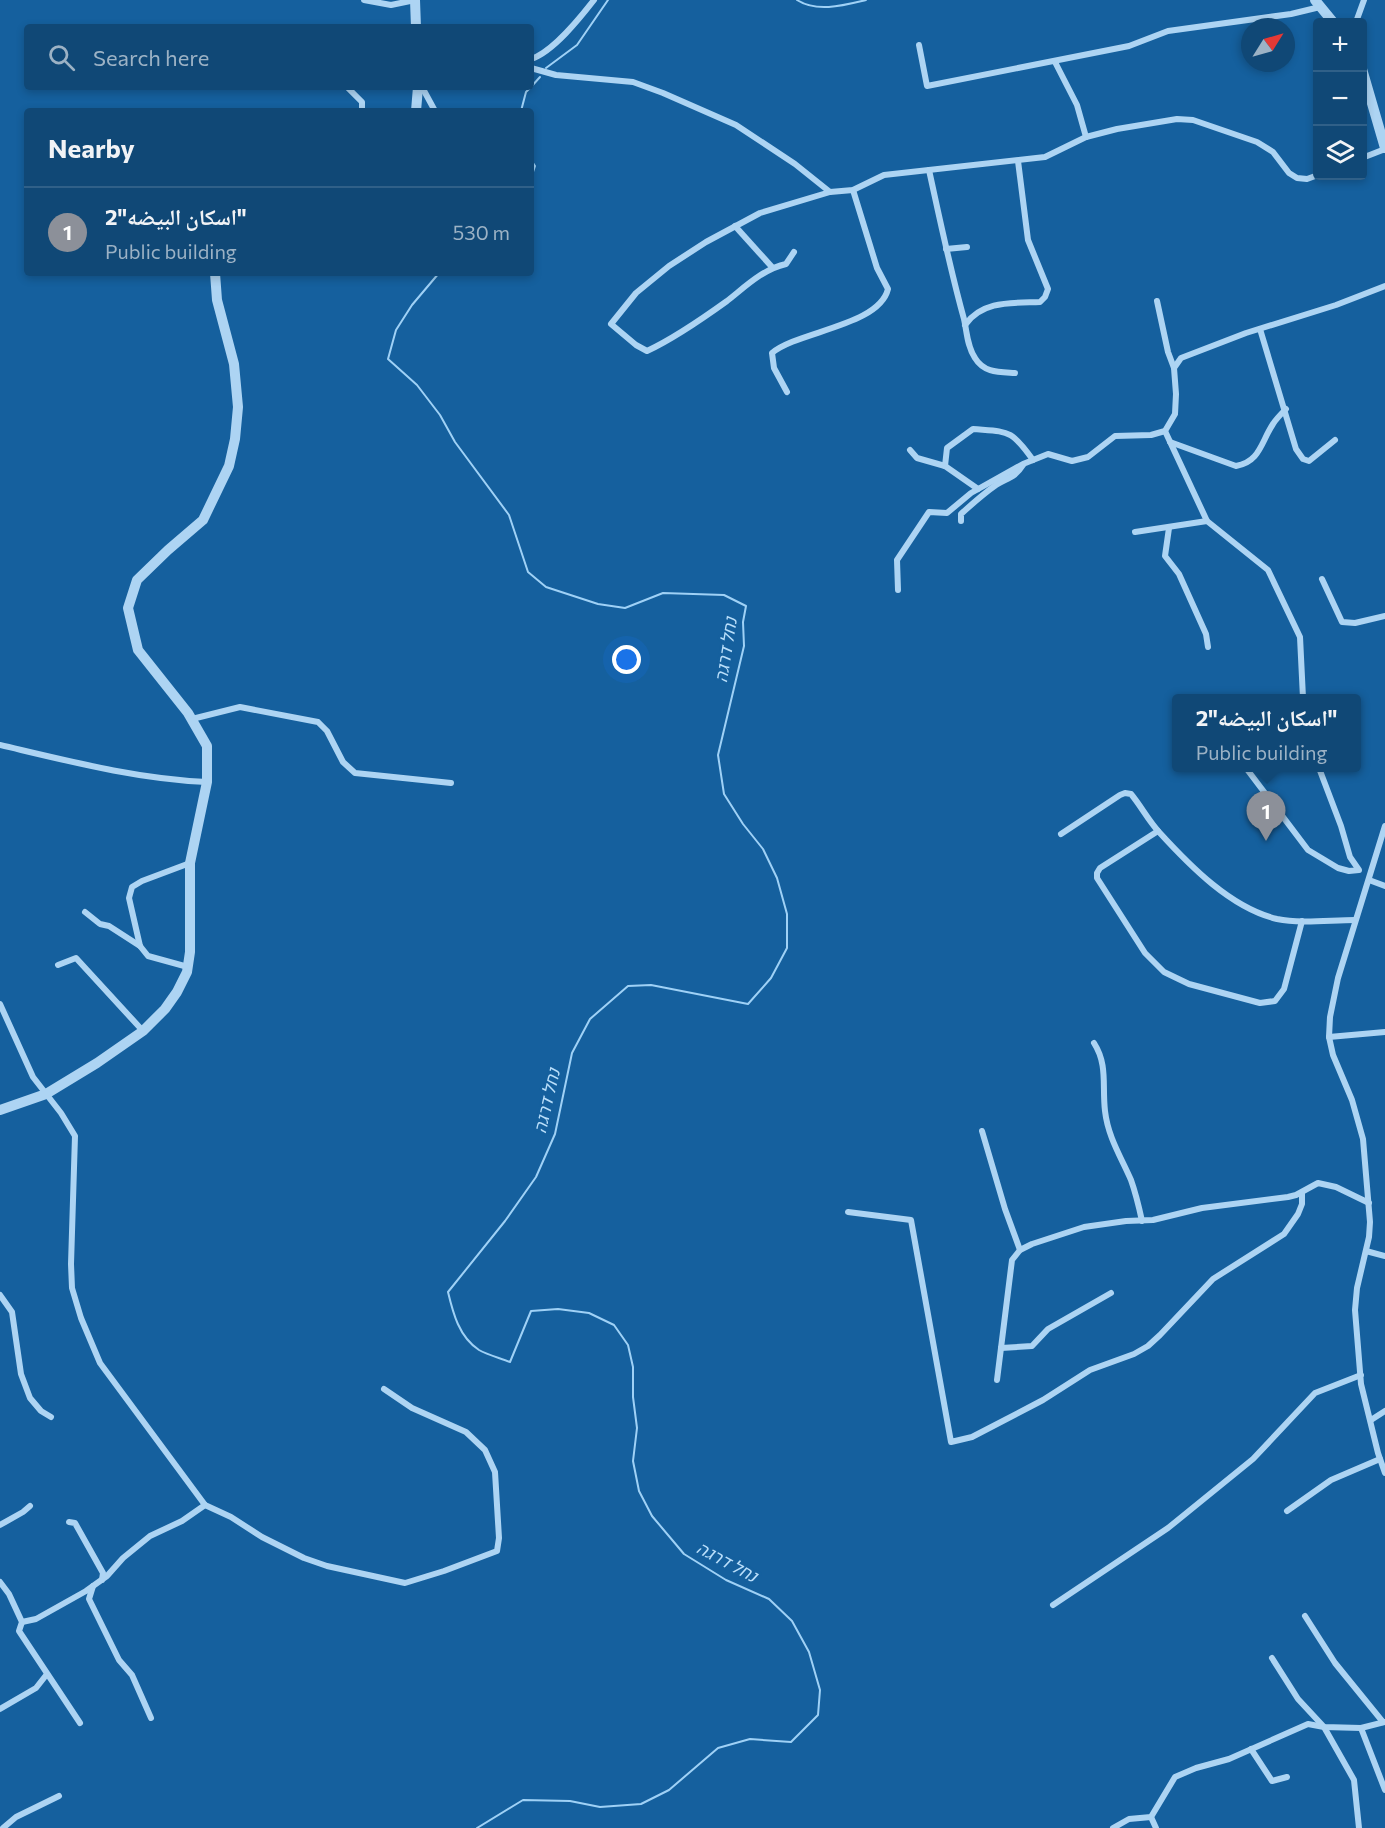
<!DOCTYPE html>
<html lang="en">
<head>
<meta charset="utf-8">
<style>
  :root { --surface:#104876; --page:#194f7b; --text:#f1f3f6; --muted:#9cb2c5; --line:#306088; --accent:#8c9099 }
  body { margin:0; font-family:Commissioner,"Noto Naskh Arabic",Heebo,sans-serif; background:var(--page); color:var(--text) }
  .controls { position:absolute; right:18px; top:18px; display:grid; overflow:hidden; border-radius:6px; box-shadow:0 3px 9px #0003 }
  .controls button { width:54px; height:54px; display:grid; place-items:center; padding:0; border:0; border-bottom:2px solid var(--line); background:var(--surface); color:var(--text); font:30px sans-serif }
  .compass { position:absolute; left:1241px; top:18px; width:54px; height:54px; border-radius:50%; background:var(--surface); box-shadow:0 3px 9px #0003; rotate:53deg }
  .you { position:absolute; left:627px; top:660px; width:21px; height:21px; margin:-15px; border:4px solid #fff; border-radius:50%; background:#1a73e8; box-shadow:0 0 0 9px #1a73e833 }
  .badge { display:grid; place-items:center; width:39px; height:39px; border-radius:50%; background:var(--accent); color:#fff; font-size:20px; font-weight:700 }
  .pin { position:absolute; translate:-50% -50px; filter:drop-shadow(0 2px 3px #0008) }
  .pin::after { content:''; position:absolute; top:32px; width:21px; height:18px; background:inherit; clip-path:polygon(0 0,100% 0,50% 100%) }
  .popup { position:absolute; left:1172px; top:694px; width:189px; height:78px; box-sizing:border-box; display:grid; place-content:center; border-radius:6px; background:var(--surface); filter:drop-shadow(0 2px 4px #0005); font-size:20px; white-space:nowrap; color:var(--muted) }
  .popup b { font-size:22px; color:var(--text) }
  .popup::after { content:''; position:absolute; left:50%; top:100%; margin-left:-12px; border:12px solid transparent; border-top-color:var(--surface) }
  .list { margin:0; padding:0; list-style:none }
  h2 { display:flex; justify-content:space-between; align-items:center; height:78px; margin:0; padding:0 24px; font-size:26px }
  h2 small { font-size:20px; font-weight:400; color:var(--muted) }
  .list li { display:grid; grid-template-columns:39px 1fr auto; gap:18px; align-items:center; box-sizing:border-box; height:90px; padding:0 24px; border-top:2px solid var(--line) }
  .list b { display:block; font-size:22px; white-space:nowrap }
  .list p { margin:0; font-size:20px; white-space:nowrap; color:var(--muted) }
  .list em { font-size:20px; font-style:normal; color:var(--muted) }
  .icon { flex:none; width:33px; height:33px; fill:none; stroke:currentColor; stroke-width:2; stroke-linecap:round; stroke-linejoin:round }
  .map { position:relative; flex:none; width:1385px; height:1828px; overflow:hidden }
  .search { position:absolute; background:var(--surface); box-shadow:0 3px 9px #0003; left:24px; top:24px; width:510px; height:66px; display:flex; align-items:center; gap:15px; box-sizing:border-box; padding:0 21px; border-radius:6px; color:var(--muted); font-size:22px }
  .panel { position:absolute; background:var(--surface); box-shadow:0 3px 9px #0003; left:24px; top:108px; width:510px; height:168px; border-radius:6px }
  .map>svg:first-child { display:block }
  .lines { fill:none; stroke-linecap:round; stroke-linejoin:round }
  .stream { stroke:#9fd1f6; stroke-width:2 }
  .minor { stroke:#add4f3; stroke-width:6 }
  .tertiary { stroke:#add4f3; stroke-width:10 }
  .labels { text-anchor:middle; stroke-width:5; stroke-linejoin:round; paint-order:stroke }
  .water-label { font-size:18px; font-style:italic; fill:#b9defa; stroke:#15609e }
</style>
</head>
<body>
<div class="map">
<svg width="1385" height="1828" viewBox="0 0 1385 1828">
  <rect width="100%" height="100%" fill="#15609e"/>
  <g class="lines">
    <g class="stream">
      <path d="M797,0C817,13 845,5 866,0"/>
      <polyline points="546,68 577,45 608,0"/>
      <polyline points="531,87 540,77"/>
      <polyline points="521,111 526,92 531,87"/>
      <polyline points="531,160 535,166 531,178"/>
      <path d="M439,273L412,305L396,330L388,359L417,385L440,415L455,442L509,515L528,572L546,587L598,604L625,608L663,593L724,595L746,606L743,622L744,646L718,755L724,794L743,824L763,849L777,878L787,914V948L771,978L748,1004L651,985L628,986L590,1019L572,1053L555,1134L536,1177L505,1221L448,1292C453,1313 459,1337 479,1350C488,1355 500,1358 510,1362L531,1311L558,1309L589,1313L614,1325L628,1345L633,1367V1397L637,1428L633,1461L639,1491L652,1516L684,1554L726,1580L769,1599L792,1621L809,1652L820,1690L818,1715L791,1742L750,1739L718,1748L669,1790L641,1804L600,1807L570,1801L523,1800L477,1828"/>
    </g>
    <g class="minor">
      <polyline points="364,0 391,5 415,0"/>
      <polyline points="1356,22 1364,0"/>
      <polyline points="919,45 927,86 1129,46 1168,31 1291,14 1320,7 1320,4"/>
      <path d="M531,59C553,52 580,18 594,0"/>
      <polyline points="1055,62 1077,105 1086,137"/>
      <polyline points="531,68 556,75 633,82 663,93 736,125 795,164 830,192 853,190 884,175 1045,157 1086,137 1117,129 1177,119 1193,120 1257,142 1273,152 1289,173 1297,178 1307,179 1318,175"/>
      <polyline points="347,87 362,102 362,111"/>
      <polyline points="422,87 435,111"/>
      <polyline points="1362,158 1385,149"/>
      <path d="M929,170C940,220 950,269 964,319C967,332 967,346 975,358C984,373 999,372 1015,373"/>
      <polyline points="735,226 772,267"/>
      <polyline points="946,249 967,247"/>
      <path d="M794,252L786,264C763,269 745,287 727,301C702,319 675,338 647,351L636,345L611,324L636,293L669,266L706,242L760,213L830,192"/>
      <polyline points="1157,301 1168,352 1174,368"/>
      <path d="M965,325C982,300 1013,303 1040,302L1045,297L1048,289L1028,240L1018,161"/>
      <polyline points="1260,329 1296,449 1303,459 1309,461 1335,440"/>
      <path d="M787,392L774,368L772,353C798,331 879,326 888,289L877,268L853,190"/>
      <polyline points="1165,431 1207,521 1268,570 1300,637 1303,698"/>
      <path d="M1170,442L1236,466C1260,462 1261,442 1273,424C1276,419 1281,414 1286,409"/>
      <polyline points="910,450 917,458 945,466 978,489"/>
      <path d="M945,466L947,448L973,429C1009,432 1011,429 1033,460"/>
      <path d="M961,521V514C972,504 983,494 996,485C1007,478 1015,478 1023,465"/>
      <polyline points="1169,528 1165,556 1179,574 1206,634 1208,647"/>
      <polyline points="1135,532 1207,521"/>
      <polyline points="1322,579 1342,622 1355,623 1385,616"/>
      <polyline points="898,590 897,560 929,512 947,513 971,493 1023,464 1048,454 1072,461 1088,457 1115,436 1151,435 1165,431 1175,414 1176,394 1174,368 1181,358 1246,333 1336,305 1385,286"/>
      <polyline points="192,719 240,707 318,722 327,731 343,762 355,773 451,783"/>
      <path d="M0,745C68,761 137,779 207,782"/>
      <polyline points="1246,768 1308,850 1338,868 1349,871 1359,870 1350,857 1341,826 1319,768"/>
      <polyline points="1385,826 1338,978 1330,1017 1329,1037 1333,1055 1352,1100 1363,1139 1370,1222 1369,1237 1357,1288 1355,1310 1361,1384 1378,1453 1385,1473"/>
      <polyline points="1158,831 1100,868 1097,873 1097,878 1145,953 1164,972 1189,984 1260,1003 1275,1001 1284,989 1302,921"/>
      <path d="M1061,834L1120,795L1125,793L1131,794C1141,806 1148,820 1159,832C1190,866 1231,908 1277,919C1301,924 1330,920 1355,920"/>
      <polyline points="1369,880 1385,886"/>
      <polyline points="85,912 100,924 109,926 140,946"/>
      <polyline points="58,965 76,958 143,1031"/>
      <polyline points="188,967 148,956 140,946 129,898 132,887 142,881 190,863"/>
      <polyline points="0,1004 33,1077 61,1113 75,1136 71,1264 72,1288 81,1318 100,1363 205,1505 231,1517 262,1537 304,1558 327,1566 405,1583 444,1571 497,1551 499,1538 495,1472 485,1450 466,1432 412,1408 384,1389"/>
      <polyline points="1329,1037 1385,1032"/>
      <path d="M1094,1043C1108,1065 1102,1085 1105,1111C1108,1137 1121,1157 1131,1180C1136,1194 1139,1207 1142,1221"/>
      <polyline points="982,1131 1005,1209 1020,1250"/>
      <polyline points="848,1212 911,1220 951,1442 972,1437 1043,1400 1090,1370 1134,1354 1148,1346 1160,1335 1213,1279 1284,1234 1298,1214 1302,1204 1302,1193"/>
      <polyline points="1366,1251 1385,1256"/>
      <polyline points="0,1295 12,1312 21,1374 30,1398 41,1411 51,1417"/>
      <polyline points="1001,1348 1032,1346 1048,1329 1111,1293"/>
      <polyline points="997,1380 1012,1260 1020,1250 1032,1244 1084,1227 1126,1221 1153,1220 1202,1208 1288,1197 1296,1195 1318,1183 1336,1187 1369,1203"/>
      <polyline points="1371,1420 1385,1411"/>
      <polyline points="1287,1511 1331,1480 1380,1459"/>
      <polyline points="69,1522 75,1523 103,1573 102,1580"/>
      <polyline points="0,1525 23,1512 30,1506"/>
      <polyline points="0,1582 9,1594 22,1622 19,1631 80,1723"/>
      <polyline points="93,1586 89,1599 119,1660 132,1675 151,1718"/>
      <polyline points="1053,1605 1168,1528 1253,1459 1315,1393 1361,1375"/>
      <polyline points="1305,1616 1335,1663 1383,1722"/>
      <polyline points="22,1622 36,1619 86,1591 107,1576 123,1558 150,1536 182,1521 205,1505"/>
      <polyline points="1272,1658 1298,1699 1324,1727 1354,1780 1359,1828"/>
      <polyline points="0,1709 36,1688 47,1674"/>
      <polyline points="1361,1728 1385,1790"/>
      <polyline points="1251,1749 1272,1781 1287,1777"/>
      <polyline points="1151,1817 1156,1828"/>
      <polyline points="3,1828 16,1817 59,1796"/>
      <polyline points="1113,1828 1129,1819 1151,1817 1175,1777 1196,1768 1229,1759 1308,1724 1324,1727 1361,1728 1385,1722"/>
    </g>
    <g class="tertiary">
      <polyline points="415,0 416,27"/>
      <polyline points="1315,0 1333,22"/>
      <polyline points="1362,69 1385,148"/>
      <polyline points="416,111 418,87"/>
      <polyline points="0,1110 46,1094 97,1063 143,1031 165,1009 177,992 187,972 190,952 190,863 207,782 207,746 188,713 138,650 128,608 137,580 168,550 203,520 229,466 235,439 238,407 234,364 217,300 215,273"/>
    </g>
  </g>
  <g class="labels">
    <g class="water-label">
      <text transform="translate(726 650) rotate(-81)" y="6">נחל דרגה</text>
      <text transform="translate(547 1101) rotate(-77)" y="6">נחל דרגה</text>
      <text transform="translate(727 1562) rotate(28)" y="6">נחל דרגה</text>
    </g>
  </g>
</svg>
<div class="controls">
<button>+</button>
<button>−</button>
<button><svg class="icon" aria-label="layers" viewBox="0 0 24 24"><path d="M12 4l9 5-9 5-9-5zM3 14l9 5 9-5"/></svg></button>
</div>
<svg class="compass" viewBox="-18 -18 36 36"><path d="M0-13l5 13h-10z" fill="#e53935"/><path d="M0 13l5-13h-10z" fill="#9cb2c5"/></svg>
<div class="you"></div>
<div class="pin badge" style="left:1266px;top:841px">1</div>
<div class="popup"><b>اسكان البيضه&quot;2&quot;</b>Public building</div>
<div class="search"><svg class="icon" aria-label="search" viewBox="0 0 24 24"><circle cx="10" cy="10" r="6"/><path d="M15 15l6 6"/></svg>Search here</div>
<section class="panel">
<h2>Nearby<small></small></h2>
<ul class="list">
<li><span class="badge">1</span><div><b>اسكان البيضه&quot;2&quot;</b><p>Public building</p></div><em>530 m</em></li>
</ul>
</section>
</div>
</body>
</html>
